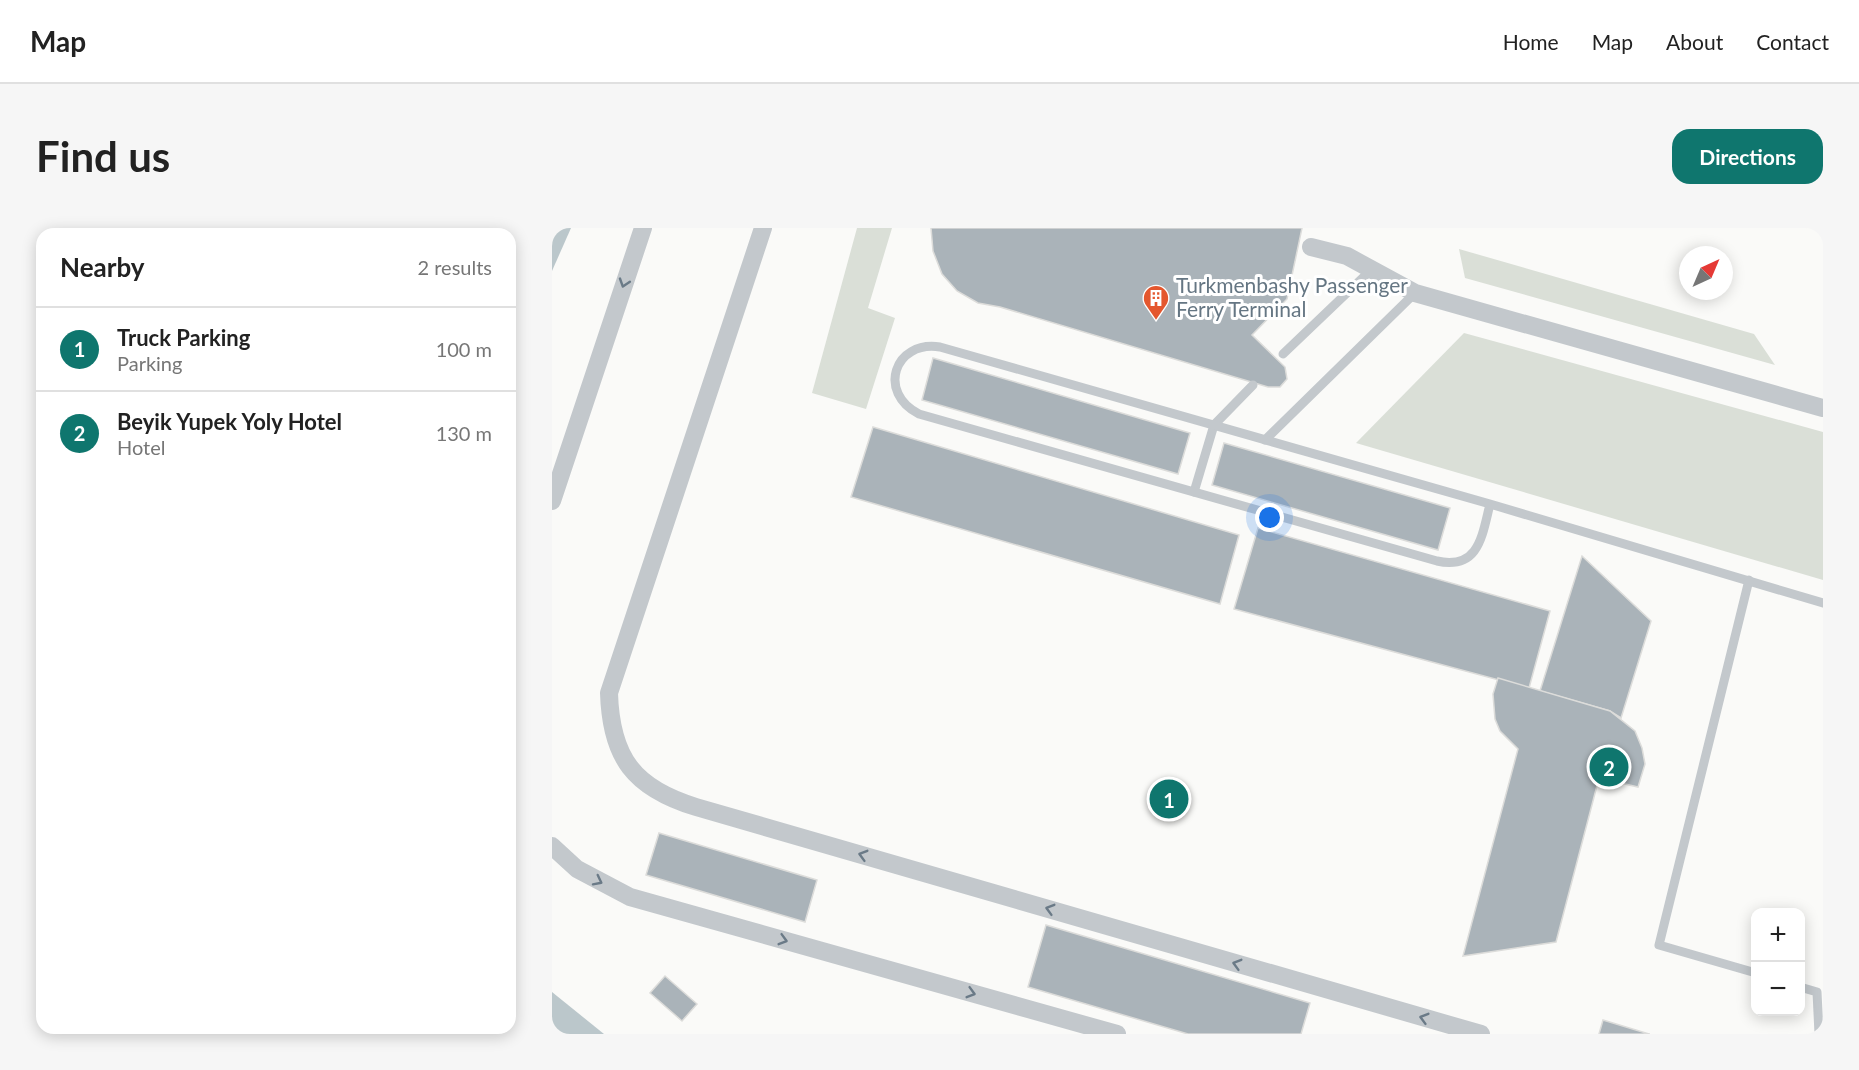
<!DOCTYPE html>
<html lang="en">
<head>
<meta charset="utf-8">
<style>
  :root { --surface:#fff; --page:#f6f6f6; --text:#222; --muted:#767676; --line:#e0e0e0; --accent:#0f766e }
  body { margin:0; font-family:Lato,sans-serif; background:var(--page); color:var(--text) }
  .controls { position:absolute; right:18px; bottom:18px; display:grid; overflow:hidden; border-radius:12px; box-shadow:0 3px 15px #0003 }
  .controls button { width:54px; height:54px; display:grid; place-items:center; padding:0; border:0; border-bottom:2px solid var(--line); background:var(--surface); color:var(--text); font:30px sans-serif }
  .compass { position:absolute; left:1127px; top:18px; width:54px; height:54px; border-radius:50%; background:var(--surface); box-shadow:0 3px 15px #0003; rotate:44deg }
  .you { position:absolute; left:718px; top:290px; width:21px; height:21px; margin:-15px; border:4px solid #fff; border-radius:50%; background:#1a73e8; box-shadow:0 0 0 9px #1a73e833 }
  .badge { display:grid; place-items:center; width:39px; height:39px; border-radius:50%; background:var(--accent); color:#fff; font-size:20px; font-weight:700 }
  .pin { position:absolute; translate:-50% -50%; border:3px solid #fff; box-shadow:0 2px 6px #0006 }
  .list { margin:0; padding:0; list-style:none }
  h2 { display:flex; justify-content:space-between; align-items:center; height:78px; margin:0; padding:0 24px; font-size:26px }
  h2 small { font-size:20px; font-weight:400; color:var(--muted) }
  .list li { display:grid; grid-template-columns:39px 1fr auto; gap:18px; align-items:center; box-sizing:border-box; height:84px; padding:0 24px; border-top:2px solid var(--line) }
  .list b { display:block; font-size:22px; white-space:nowrap }
  .list p { margin:0; font-size:20px; white-space:nowrap; color:var(--muted) }
  .list em { font-size:20px; font-style:normal; color:var(--muted) }
  .map { position:relative; flex:none; width:1271px; height:806px; overflow:hidden; border-radius:18px }
  header { display:flex; align-items:center; gap:36px; box-sizing:border-box; height:84px; padding:0 30px; background:var(--surface); border-bottom:2px solid var(--line) }
  header strong { font-size:28px }
  nav { display:flex; gap:33px; margin-inline-start:auto; font-size:21px }
  .intro { display:flex; align-items:center; justify-content:space-between; box-sizing:border-box; height:144px; padding:0 36px }
  h1 { margin:0; font-size:42px }
  .button { padding:15px 27px; border-radius:18px; background:var(--accent); color:#fff; font-size:21px; font-weight:700 }
  main { display:flex; gap:36px; padding:0 36px }
  aside { flex:1; background:var(--surface); border-radius:18px; box-shadow:0 3px 15px #0003 }
  .map>svg:first-child { display:block }
  .green { fill:#dadfd7 }
  .water { fill:#bbc7cb }
  .building { fill:#aab3b9; stroke:#dcdcda; stroke-width:1.5 }
  .lines { fill:none; stroke-linecap:round; stroke-linejoin:round }
  .lane { stroke:#c3c8cc; stroke-width:9 }
  .street { stroke:#c3c8cc; stroke-width:18 }
  .oneway { stroke:#6a7a87 }
  .labels { text-anchor:middle; stroke-width:6; stroke-linejoin:round; paint-order:stroke }
  .poi-label { font-size:21px; fill:#657683; stroke:#fff; text-anchor:start }
</style>
</head>
<body>
<header>
<strong>Map</strong>
<nav><a>Home</a><a>Map</a><a>About</a><a>Contact</a></nav>
</header>
<div class="intro"><h1>Find us</h1><a class="button">Directions</a></div>
<main>
<aside>
<h2>Nearby<small>2 results</small></h2>
<ul class="list">
<li><span class="badge">1</span><div><b>Truck Parking</b><p>Parking</p></div><em>100 m</em></li>
<li><span class="badge">2</span><div><b>Beyik Yupek Yoly Hotel</b><p>Hotel</p></div><em>130 m</em></li>
</ul>
</aside>
<div class="map">
<svg width="1271" height="806" viewBox="0 0 1271 806">
  <rect width="100%" height="100%" fill="#fafaf8"/>
  <g class="green">
    <polygon points="305,0 340,0 316,80 343,90 314,181 260,165"/>
    <polygon points="907,21 1202,106 1223,137 913,50"/>
    <polygon points="912,105 1271,204 1271,352 804,215"/>
  </g>
  <g class="water">
    <polygon points="0,0 19,0 0,43"/>
    <polygon points="0,764 52,806 0,806"/>
  </g>
  <g class="building">
    <polygon points="379,0 750,0 735,71 700,107 733,139 735,151 728,159 716,159 448,79 426,75 405,63 390,46 381,23"/>
    <polygon points="381,130 638,205 626,246 370,172"/>
    <polygon points="321,199 687,307 668,376 299,269"/>
    <polygon points="672,215 898,280 886,322 660,257"/>
    <polygon points="706,300 998,383 977,460 682,381"/>
    <polygon points="1030,328 1099,393 1069,490 1058,483 988,463"/>
    <polygon points="946,450 1058,483 1083,503 1090,520 1093,536 1086,559 1047,550 1004,714 911,728 966,521 948,503 943,491 941,466"/>
    <polygon points="107,605 265,652 253,694 94,647"/>
    <polygon points="494,697 758,775 749,806 636,806 476,759"/>
    <polygon points="113,748 145,776 130,793 98,765"/>
    <polygon points="1051,792 1097,806 1098,806 1047,806"/>
  </g>
  <g class="lines">
    <g class="lane">
      <polyline points="731,126 820,41"/>
      <polyline points="713,212 863,65"/>
      <polyline points="642,264 662,197 701,157"/>
      <path d="M938,276C930,308 927,342 885,333L367,186C325,165 342,112 388,119L938,276L1271,375"/>
      <polyline points="1197,352 1107,717 1204,745"/>
      <polyline points="1248,759 1265,764 1267,806"/>
    </g>
    <g class="street">
      <path d="M211,0L57,465C59,530 82,560 144,579L929,806"/>
      <polyline points="759,19 795,28 863,65 1271,180"/>
      <polyline points="0,273 91,0"/>
      <polyline points="0,618 25,641 78,669 565,806"/>
    </g>
  </g>
  <defs><path id="oneway-chevron" d="M-2-3.5L2.5 0L-2 3.5" fill="none" stroke-width="1.6" stroke-linecap="round" stroke-linejoin="round" transform="scale(1.5)"/></defs>
  <g class="oneway">
    <use href="#oneway-chevron" transform="translate(72 55) rotate(108)"/>
    <use href="#oneway-chevron" transform="translate(311 627) rotate(-164)"/>
    <use href="#oneway-chevron" transform="translate(46 653) rotate(27)"/>
    <use href="#oneway-chevron" transform="translate(498 681) rotate(-164)"/>
    <use href="#oneway-chevron" transform="translate(231 712) rotate(16)"/>
    <use href="#oneway-chevron" transform="translate(685 736) rotate(-164)"/>
    <use href="#oneway-chevron" transform="translate(419 765) rotate(16)"/>
    <use href="#oneway-chevron" transform="translate(872 790) rotate(-164)"/>
  </g>
  <defs>
    <g id="building-pin" transform="scale(1.35)"><path d="M0 17L-7.5 6A9.5 9.5 0 1 1 7.5 6Z" fill="#e4572e" stroke="#fff"/><path d="M-4-6H4V6H1V3H-1V6H-4ZM-2.5-4.3h1.7v1.8h-1.7ZM.8-4.3h1.7v1.8H.8ZM-2.5-1h1.7V.8h-1.7ZM.8-1h1.7V.8H.8Z" fill="#fff"/></g>
  </defs>
  <g fill-rule="evenodd">
    <use href="#building-pin" x="604" y="70"/>
  </g>
  <g class="labels">
    <g class="poi-label">
      <text x="624" y="65">Turkmenbashy Passenger<tspan x="624" dy="24">Ferry Terminal</tspan></text>
    </g>
  </g>
</svg>
<div class="controls">
<button>+</button>
<button>−</button>
</div>
<svg class="compass" viewBox="-18 -18 36 36"><path d="M0-13l5 13h-10z" fill="#e53935"/><path d="M0 13l5-13h-10z" fill="#767676"/></svg>
<div class="you"></div>
<div class="pin badge" style="left:617px;top:571px">1</div>
<div class="pin badge" style="left:1057px;top:539px">2</div>
</div>
</main>
</body>
</html>
